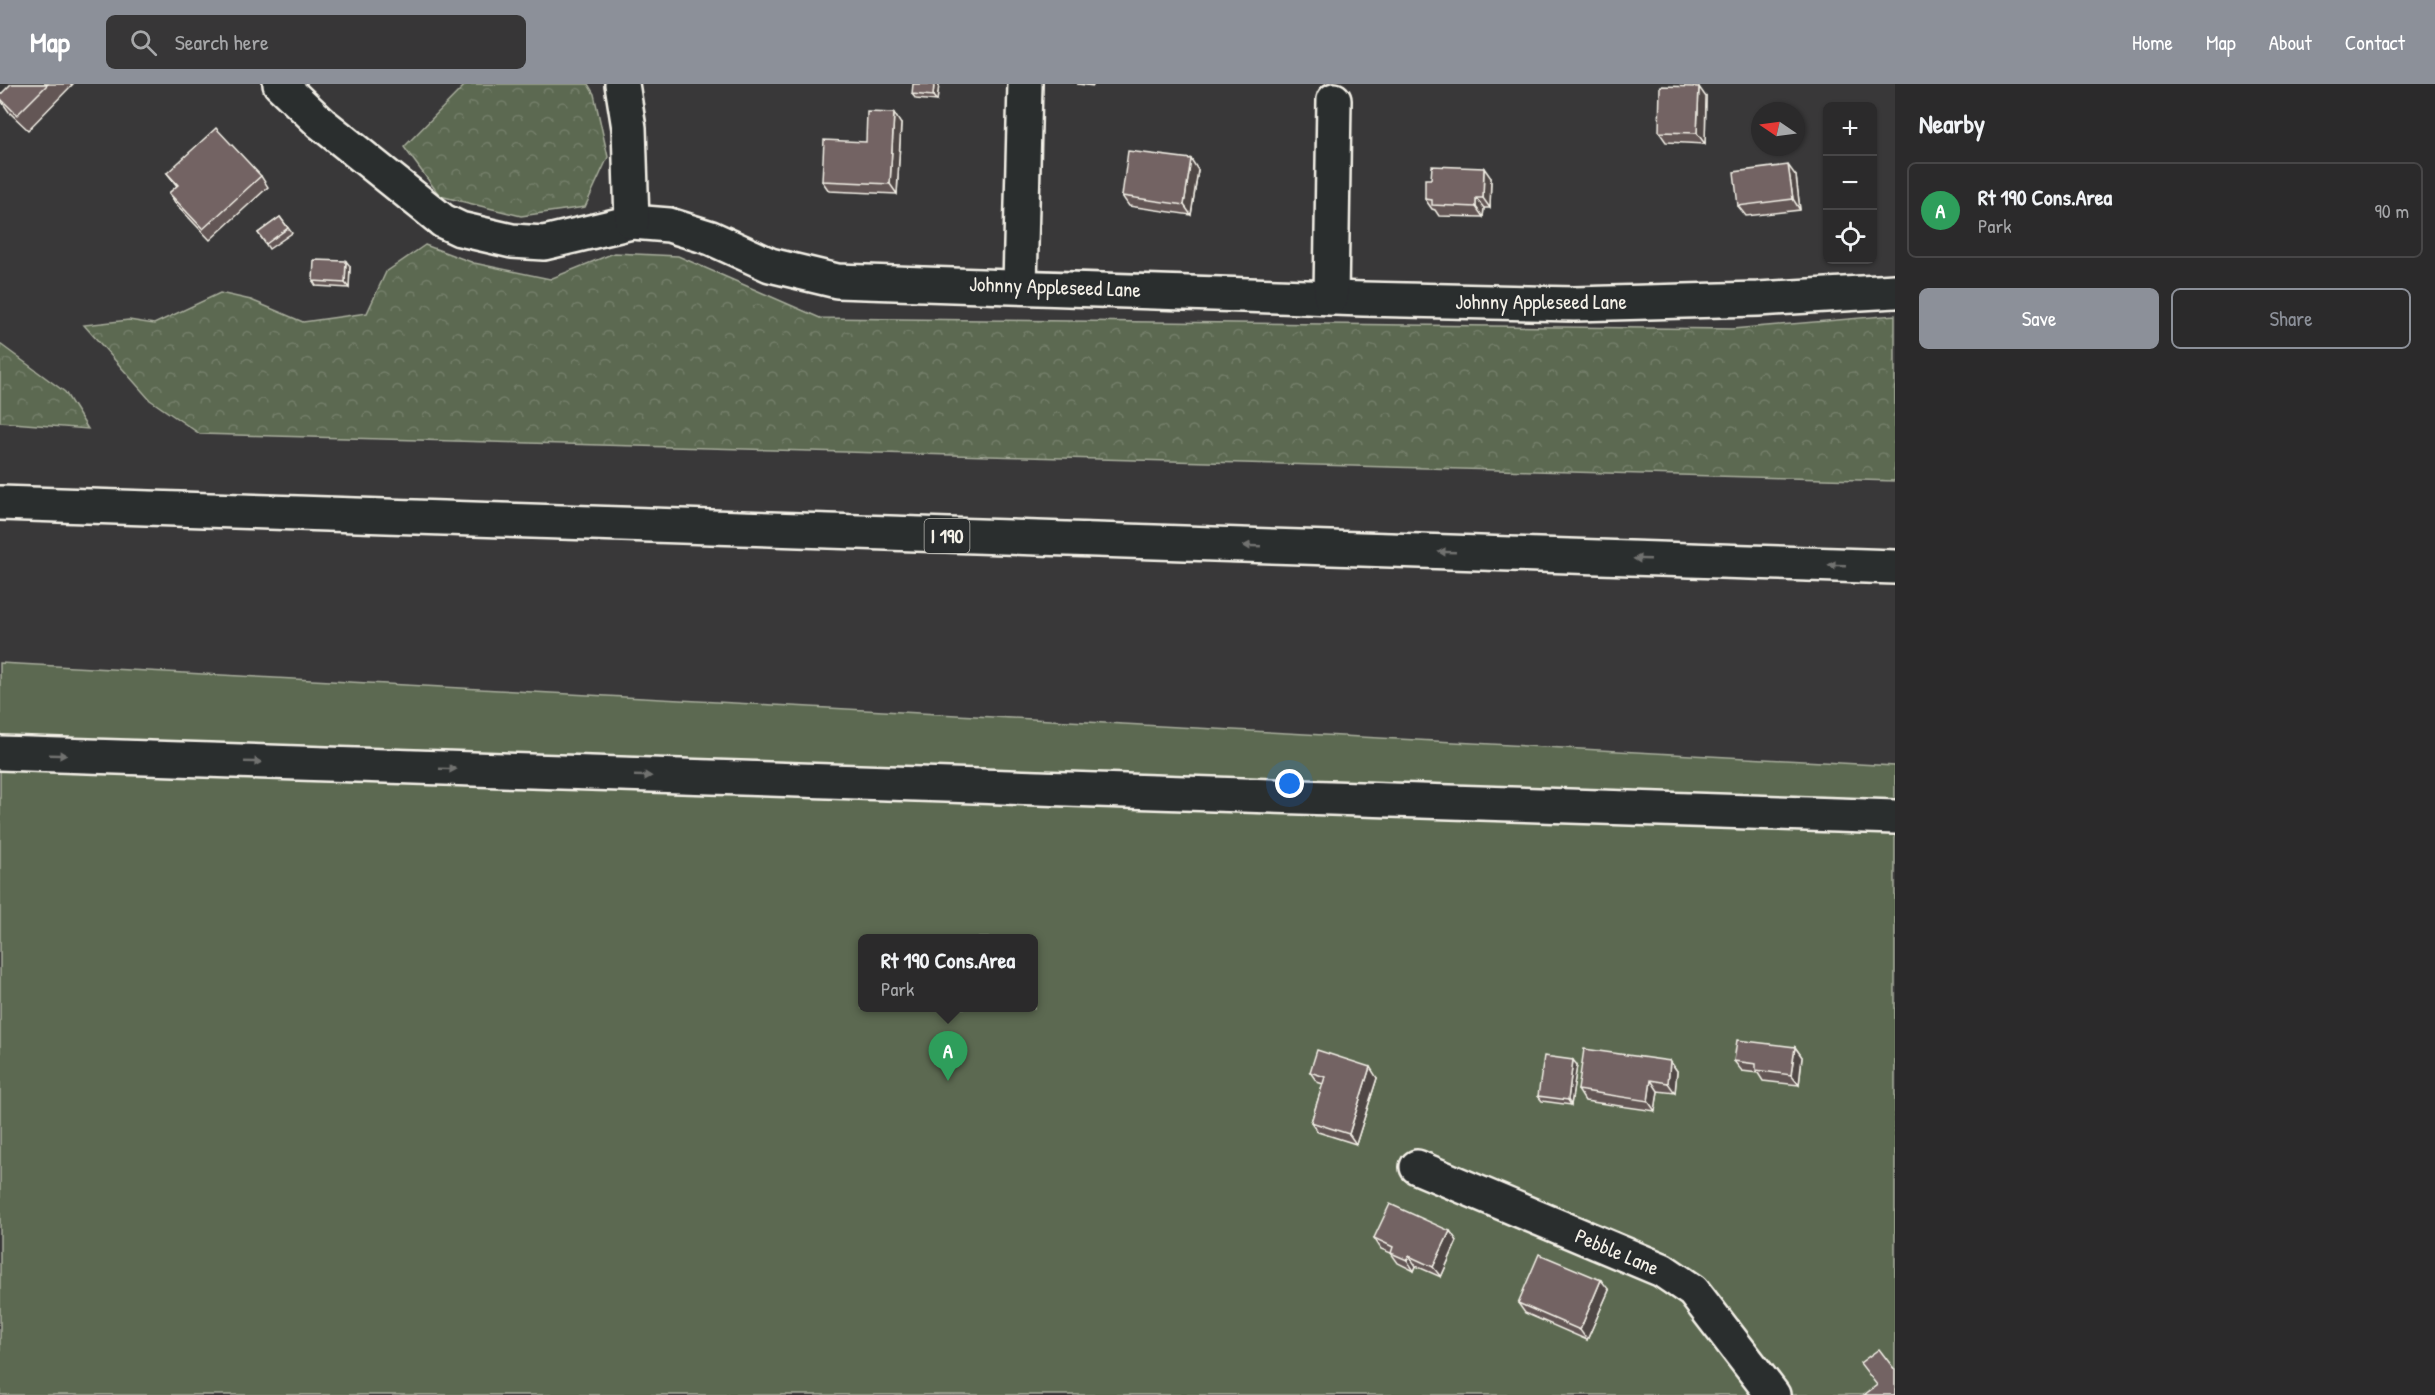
<!DOCTYPE html>
<html lang="en">
<head>
<meta charset="utf-8">
<style>
  :root { --surface:#2b2a2b; --page:#373637; --text:#f1f3f6; --muted:#a6a7a9; --line:#474647; --accent:#8c9099 }
  body { margin:0; font-family:"Patrick Hand",sans-serif; background:var(--page); color:var(--text) }
  .controls { position:absolute; right:18px; top:18px; display:grid; overflow:hidden; border-radius:9px; box-shadow:0 2px 4px #0004 }
  .controls button { width:54px; height:54px; display:grid; place-items:center; padding:0; border:0; border-bottom:2px solid var(--line); background:var(--surface); color:var(--text); font:30px sans-serif }
  .compass { position:absolute; left:1751px; top:18px; width:54px; height:54px; border-radius:50%; background:var(--surface); box-shadow:0 2px 4px #0004; rotate:283deg }
  .you { position:absolute; left:1290px; top:700px; width:21px; height:21px; margin:-15px; border:4px solid #fff; border-radius:50%; background:#1a73e8; box-shadow:0 0 0 9px #1a73e833 }
  .badge { display:grid; place-items:center; width:39px; height:39px; border-radius:50%; background:var(--accent); color:#fff; font-size:20px; font-weight:700 }
  .pin { position:absolute; translate:-50% -50px; filter:drop-shadow(0 2px 3px #0008) }
  .pin::after { content:''; position:absolute; top:32px; width:21px; height:18px; background:inherit; clip-path:polygon(0 0,100% 0,50% 100%) }
  .popup { position:absolute; left:858px; top:850px; width:180px; height:78px; box-sizing:border-box; display:grid; place-content:center; border-radius:9px; background:var(--surface); filter:drop-shadow(0 2px 4px #0005); font-size:20px; white-space:nowrap; color:var(--muted) }
  .popup b { font-size:22px; color:var(--text) }
  .popup::after { content:''; position:absolute; left:50%; top:100%; margin-left:-12px; border:12px solid transparent; border-top-color:var(--surface) }
  .list { margin:0; padding:0; list-style:none }
  h2 { display:flex; justify-content:space-between; align-items:center; height:78px; margin:0; padding:0 24px; font-size:26px }
  h2 small { font-size:20px; font-weight:400; color:var(--muted) }
  .list li { display:grid; grid-template-columns:39px 1fr auto; gap:18px; align-items:center; box-sizing:border-box; height:96px; margin:0 12px 12px; padding:0 12px; border:2px solid var(--line); border-radius:9px }
  .list b { display:block; font-size:22px; white-space:nowrap }
  .list p { margin:0; font-size:20px; white-space:nowrap; color:var(--muted) }
  .list em { font-size:20px; font-style:normal; color:var(--muted) }
  .actions { display:flex; gap:12px; padding:18px 24px }
  .actions a { flex:1; padding:14px 0; border:2px solid var(--accent); border-radius:9px; text-align:center; font-size:21px; color:var(--accent) }
  .actions .main { background:var(--accent); color:#fff }
  .icon { flex:none; width:33px; height:33px; fill:none; stroke:currentColor; stroke-width:2; stroke-linecap:round; stroke-linejoin:round }
  .map { position:relative; flex:none; width:1895px; height:1311px; overflow:hidden }
  header { display:flex; align-items:center; gap:36px; box-sizing:border-box; height:84px; padding:0 30px; background:var(--accent); color:#fff }
  header strong { font-size:28px }
  nav { display:flex; gap:33px; margin-inline-start:auto; font-size:21px }
  .search { width:420px; height:54px; background:var(--page); display:flex; align-items:center; gap:15px; box-sizing:border-box; padding:0 21px; border-radius:9px; color:var(--muted); font-size:22px }
  main { display:flex }
  aside { flex:1; background:var(--surface) }
  .map>svg:first-child { display:block }
  .forest { fill:url(#forest-crowns); stroke:#a8ad9c; stroke-width:1.5 }
  .green { fill:#5c6951; stroke:#a8ad9c; stroke-width:1.5; fill-rule:evenodd }
  .lines { fill:none; stroke-linecap:round; stroke-linejoin:round }
  .minor-casing { stroke:#f4f1e8; stroke-width:38 }
  .highway-casing { stroke:#f4f1e8; stroke-width:38 }
  .minor { stroke:#2a2d2e; stroke-width:33 }
  .highway { stroke:#2a2d2e; stroke-width:33 }
  .wall { fill:#635655; stroke:#f4f1e8; stroke-width:1.5 }
  .shaded-wall { fill:#504645; stroke:#f4f1e8; stroke-width:1.5 }
  .building { fill:#736463; stroke:#f4f1e8; stroke-width:1.5 }
  .oneway { fill:#71726f }
  .labels { text-anchor:middle; stroke-width:4.5; stroke-linejoin:round; paint-order:stroke }
  .shield { fill:#2a2d2e; stroke:#b7b6b0; stroke-width:1.5 }
  .shield-label { font-size:20px; font-weight:bold; fill:#f4f1e8 }
  .street-label { font-size:21px; fill:#f4f1e8; stroke:#2a2d2e }
</style>
</head>
<body>
<header>
<strong>Map</strong>
<div class="search"><svg class="icon" aria-label="search" viewBox="0 0 24 24"><circle cx="10" cy="10" r="6"/><path d="M15 15l6 6"/></svg>Search here</div>
<nav><a>Home</a><a>Map</a><a>About</a><a>Contact</a></nav>
</header>
<main>
<div class="map">
<svg width="1895" height="1311" viewBox="0 0 1895 1311">
  <defs>
    <pattern id="forest-crowns" width="20" height="18" patternUnits="userSpaceOnUse" patternTransform="scale(1.5)"><rect width="20" height="18" fill="#5c6951"/><path d="M2 6a3 3 0 1 1 6 0M12 15a3 3 0 1 1 6 0" fill="none" stroke="#747f6a"/></pattern>
  </defs>
  <rect width="100%" height="100%" fill="#393839"/>
  <filter id="ink" filterUnits="userSpaceOnUse"><feTurbulence type="fractalNoise" baseFrequency=".0167" numOctaves="2"/><feDisplacementMap in="SourceGraphic" scale="12" xChannelSelector="R" yChannelSelector="G"/><feConvolveMatrix kernelMatrix="1 2 1 2 8 2 1 2 1" color-interpolation-filters="sRGB"/></filter>
  <g filter="url(#ink)">
    <g class="forest">
      <polygon points="466,0 588,0 594,10 608,73 585,123 521,132 440,112 404,63"/>
      <polygon points="425,161 474,179 550,195 614,169 678,172 820,234 1732,245 1895,231 1895,397 200,350 150,316 84,241 129,236 154,240 220,209 251,216 303,238 367,229 386,188"/>
      <polygon points="0,260 65,308 88,345 0,338"/>
    </g>
    <path class="green" d="M0,579L1895,682V1311H0ZM862,854H1034V924H862Z"/>
    <g class="lines">
      <g class="minor-casing">
        <g id="minor">
          <polyline points="280,0 321,39 427,124 443,137 460,145 512,157 544,159 632,138 669,141 711,154 770,181 837,197 1363,215 1574,220 1758,215 1895,207"/>
          <polyline points="622,0 629,44 632,138"/>
          <polyline points="1020,201 1025,0"/>
          <polyline points="1331,214 1334,16"/>
          <polyline points="1417,1083 1662,1186 1693,1207 1773,1311"/>
        </g>
      </g>
      <g class="highway-casing">
        <g id="highway">
          <polyline points="0,419 1895,483"/>
          <polyline points="0,669 1895,733"/>
        </g>
      </g>
      <use href="#minor" class="minor"/>
      <use href="#highway" class="highway"/>
    </g>
    <g class="wall">
      <polygon points="11,0 73,0 28,46 9,28 0,15"/>
      <polygon points="939,0 937,17 916,15 912,10"/>
      <polygon points="1077,0 1093,0 1093,2"/>
      <polygon points="1706,13 1705,60 1666,58 1659,48"/>
      <polygon points="901,40 897,110 829,107 822,97 866,58"/>
      <polygon points="1198,86 1191,131 1129,122 1122,112"/>
      <polygon points="167,89 261,92 268,103 210,156 176,120 169,109 177,102"/>
      <polygon points="1796,92 1800,126 1746,132 1738,122"/>
      <polygon points="1491,94 1490,124 1484,124 1483,133 1439,132 1435,126 1432,125 1425,115 1431,95"/>
      <polygon points="280,133 292,149 269,165 258,149"/>
      <polygon points="350,182 349,204 316,202 313,197"/>
      <polygon points="1795,963 1802,973 1799,1001 1763,997 1758,989 1742,987 1734,977"/>
      <polygon points="1670,977 1677,987 1675,1009 1658,1007 1655,1027 1585,1017 1578,1006"/>
      <polygon points="1577,981 1571,1021 1542,1017 1538,1012"/>
      <polygon points="1310,988 1377,994 1356,1060 1318,1048 1311,1038 1323,1000 1317,998"/>
      <polygon points="1450,1147 1457,1157 1441,1193 1416,1182 1414,1187 1398,1179 1391,1169 1381,1165 1374,1154"/>
      <polygon points="1609,1206 1587,1256 1525,1229 1518,1219"/>
    </g>
    <g class="shaded-wall">
      <polygon points="934,0 939,0 937,17 933,12"/>
      <polygon points="1699,3 1706,13 1705,60 1697,49"/>
      <polygon points="894,29 901,40 897,110 890,100"/>
      <polygon points="1191,75 1198,86 1191,131 1184,121"/>
      <polygon points="1788,81 1796,92 1800,126 1793,115"/>
      <polygon points="1484,84 1491,94 1490,124 1483,114"/>
      <polygon points="1476,114 1484,124 1483,133 1476,123"/>
      <polygon points="346,177 350,182 349,204 345,199"/>
      <polygon points="1795,963 1802,973 1799,1001 1791,991"/>
      <polygon points="1573,976 1577,981 1571,1021 1568,1016"/>
      <polygon points="1670,977 1677,987 1675,1009 1668,999"/>
      <polygon points="1370,983 1377,994 1356,1060 1349,1050"/>
      <polygon points="1651,996 1658,1007 1655,1027 1648,1017"/>
      <polygon points="1450,1147 1457,1157 1441,1193 1433,1183"/>
      <polygon points="1409,1172 1416,1182 1414,1187 1407,1176"/>
      <polygon points="1601,1196 1609,1206 1587,1256 1580,1246"/>
    </g>
    <g class="building">
      <polygon points="11,0 48,0 17,31 0,14 0,11"/>
      <polygon points="913,0 934,0 933,12 912,10"/>
      <polygon points="1660,2 1699,3 1697,49 1659,48"/>
      <polygon points="867,28 894,29 890,100 822,97 824,56 866,58"/>
      <polygon points="216,44 261,92 203,145 169,109 178,101 167,89"/>
      <polygon points="1128,67 1191,75 1184,121 1122,112"/>
      <polygon points="1788,81 1793,115 1738,122 1734,88"/>
      <polygon points="1432,82 1484,84 1483,114 1476,114 1476,123 1432,121 1432,116 1425,115 1425,95 1431,95"/>
      <polygon points="280,133 288,144 266,160 258,149"/>
      <polygon points="314,176 346,177 345,199 313,197"/>
      <polygon points="1737,956 1795,963 1791,991 1756,986 1756,980 1734,977"/>
      <polygon points="1584,965 1670,977 1668,999 1651,996 1648,1017 1578,1006"/>
      <polygon points="1317,966 1370,983 1349,1050 1311,1038 1325,993 1310,988"/>
      <polygon points="1544,972 1573,976 1568,1016 1538,1012"/>
      <polygon points="1390,1120 1450,1147 1433,1183 1409,1172 1407,1176 1391,1169 1393,1163 1374,1154"/>
      <polygon points="1539,1170 1601,1196 1580,1246 1518,1219"/>
      <polygon points="1879,1265 1895,1286 1895,1311 1864,1311 1877,1301 1860,1279"/>
    </g>
    <defs><path id="oneway-solid" d="M-6-.8H1V-3.2L6.5 0L1 3.2V.8H-6Z" transform="scale(1.5)"/></defs>
    <g class="oneway">
      <use href="#oneway-solid" transform="translate(1252 462) rotate(-178)"/>
      <use href="#oneway-solid" transform="translate(1447 468) rotate(-178)"/>
      <use href="#oneway-solid" transform="translate(1642 475) rotate(-178)"/>
      <use href="#oneway-solid" transform="translate(1837 481) rotate(-178)"/>
      <use href="#oneway-solid" transform="translate(58 671) rotate(2)"/>
      <use href="#oneway-solid" transform="translate(253 678) rotate(2)"/>
      <use href="#oneway-solid" transform="translate(448 685) rotate(2)"/>
      <use href="#oneway-solid" transform="translate(643 692) rotate(2)"/>
    </g>
  </g>
  <g class="labels">
    <rect class="shield" x="924.5" y="435" width="45" height="34" rx="4.5"/>
    <g class="shield-label">
      <text x="947" y="459">I 190</text>
    </g>
    <g class="street-label">
      <text transform="translate(1055 203) rotate(2)" y="7">Johnny Appleseed Lane</text>
      <text x="1541" y="225">Johnny Appleseed Lane</text>
      <text transform="translate(1617 1168) rotate(23)" y="7">Pebble Lane</text>
    </g>
  </g>
</svg>
<div class="controls">
<button>+</button>
<button>−</button>
<button><svg class="icon" aria-label="locate" viewBox="0 0 24 24"><circle cx="12" cy="12" r="6"/><path d="M12 2v4M12 18v4M2 12h4M18 12h4"/></svg></button>
</div>
<svg class="compass" viewBox="-18 -18 36 36"><path d="M0-13l5 13h-10z" fill="#e53935"/><path d="M0 13l5-13h-10z" fill="#a6a7a9"/></svg>
<div class="you"></div>
<div class="pin badge" style="left:948px;top:997px;background:#2e9e5b">A</div>
<div class="popup"><b>Rt 190 Cons.Area</b>Park</div>
</div>
<aside>
<h2>Nearby<small></small></h2>
<ul class="list">
<li><span class="badge" style="background:#2e9e5b">A</span><div><b>Rt 190 Cons.Area</b><p>Park</p></div><em>90 m</em></li>
</ul>
<div class="actions"><a class="main">Save</a><a>Share</a></div>
</aside>
</main>
</body>
</html>
